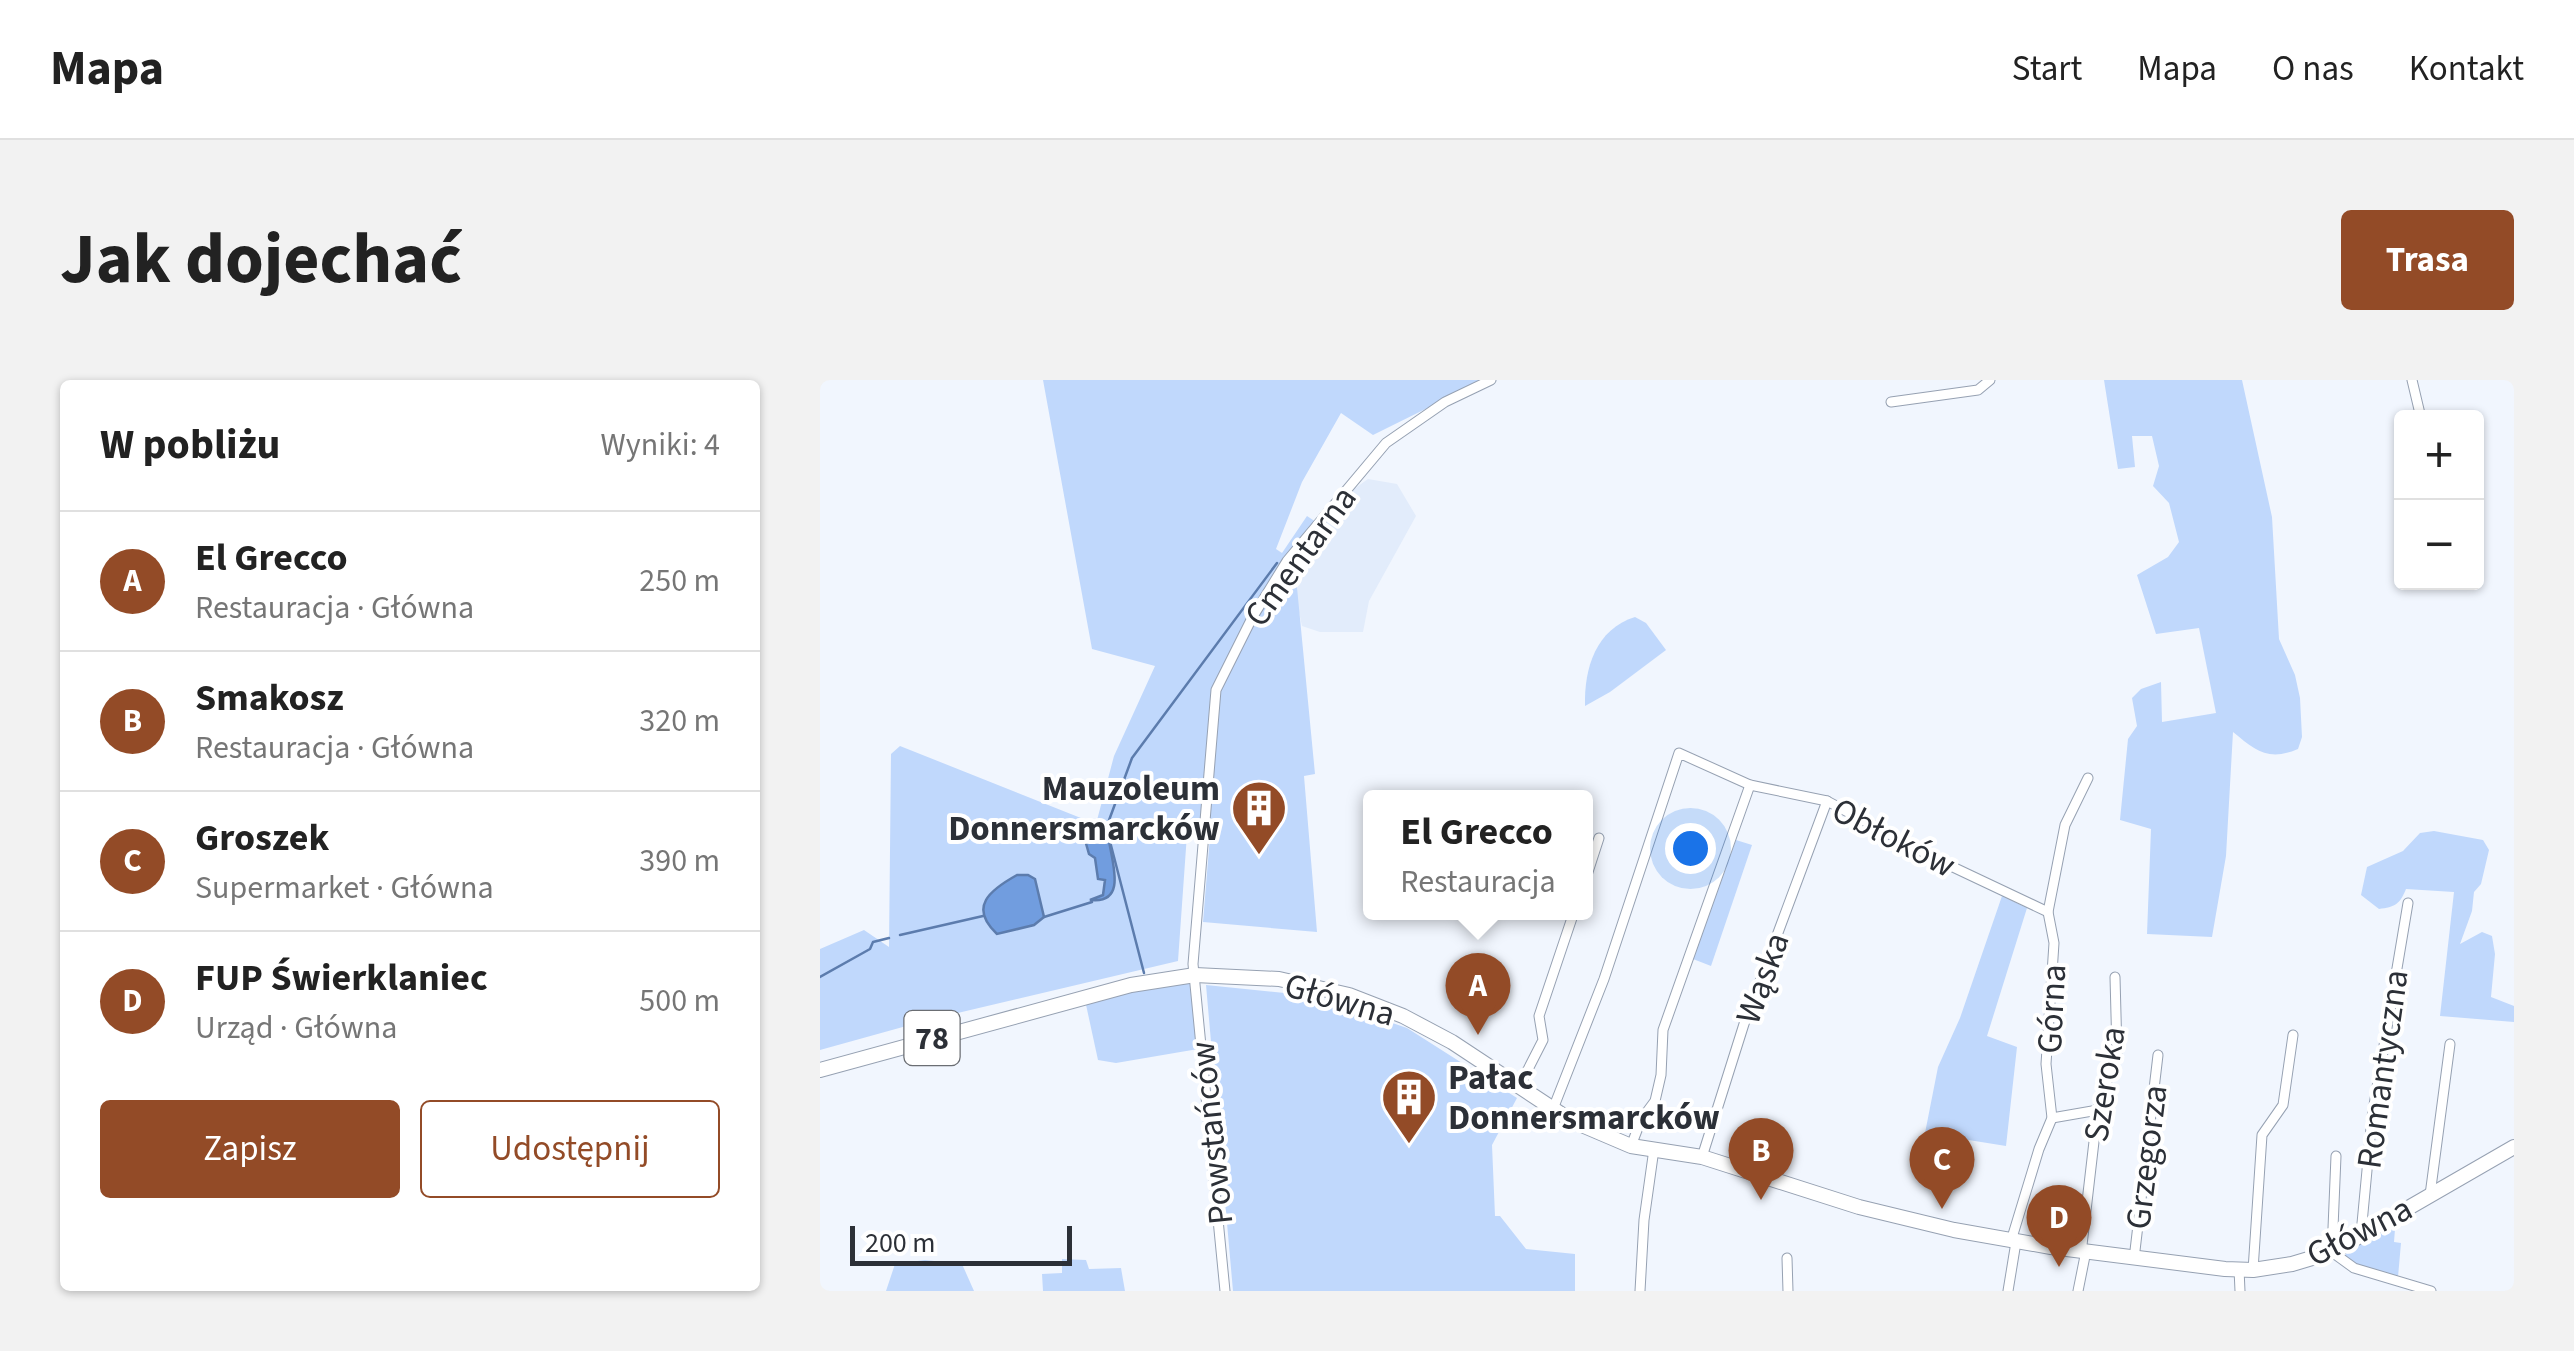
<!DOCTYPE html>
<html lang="pl">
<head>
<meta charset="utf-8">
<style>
  :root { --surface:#fff; --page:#f2f2f2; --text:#222; --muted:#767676; --line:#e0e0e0; --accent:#934b27 }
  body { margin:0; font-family:"Source Sans 3",sans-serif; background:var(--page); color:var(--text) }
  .controls { position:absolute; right:30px; top:30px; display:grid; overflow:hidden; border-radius:10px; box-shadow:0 2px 8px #0004 }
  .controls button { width:90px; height:90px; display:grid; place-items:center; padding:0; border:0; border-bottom:2px solid var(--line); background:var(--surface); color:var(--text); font:50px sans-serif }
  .scale { position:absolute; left:30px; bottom:25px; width:222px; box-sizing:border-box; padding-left:10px; border:5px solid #2c3037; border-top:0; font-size:28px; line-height:35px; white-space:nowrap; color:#2c3037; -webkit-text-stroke:8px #fff; paint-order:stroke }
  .you { position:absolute; left:870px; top:468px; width:35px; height:35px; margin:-25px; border:8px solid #fff; border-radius:50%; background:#1a73e8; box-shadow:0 0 0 15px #1a73e833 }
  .badge { display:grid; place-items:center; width:65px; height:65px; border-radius:50%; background:var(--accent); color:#fff; font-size:32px; font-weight:700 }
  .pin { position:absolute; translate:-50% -82px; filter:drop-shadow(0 2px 5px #0008) }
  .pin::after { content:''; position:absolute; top:52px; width:35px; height:30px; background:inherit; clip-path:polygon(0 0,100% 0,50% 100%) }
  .popup { position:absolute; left:543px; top:410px; width:230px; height:130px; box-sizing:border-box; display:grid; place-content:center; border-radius:10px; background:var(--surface); filter:drop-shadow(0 2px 8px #0005); font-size:32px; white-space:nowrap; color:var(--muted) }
  .popup b { font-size:38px; color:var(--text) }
  .popup::after { content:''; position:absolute; left:50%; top:100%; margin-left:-20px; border:20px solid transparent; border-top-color:var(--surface) }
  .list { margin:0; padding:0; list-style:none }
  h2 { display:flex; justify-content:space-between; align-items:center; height:130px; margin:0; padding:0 40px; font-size:42px }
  h2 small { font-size:32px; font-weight:400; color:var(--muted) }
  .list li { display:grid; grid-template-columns:65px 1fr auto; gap:30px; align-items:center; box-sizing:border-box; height:140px; padding:0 40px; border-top:2px solid var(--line) }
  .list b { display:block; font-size:38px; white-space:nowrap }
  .list p { margin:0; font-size:32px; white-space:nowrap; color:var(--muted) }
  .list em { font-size:32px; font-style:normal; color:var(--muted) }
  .actions { display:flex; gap:20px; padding:30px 40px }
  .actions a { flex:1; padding:22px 0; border:2px solid var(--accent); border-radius:10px; text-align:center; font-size:35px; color:var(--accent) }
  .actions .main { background:var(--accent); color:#fff }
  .map { position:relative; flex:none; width:1694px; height:911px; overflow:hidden; border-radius:10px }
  header { display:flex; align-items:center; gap:60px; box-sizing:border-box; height:140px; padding:0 50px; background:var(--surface); border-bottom:2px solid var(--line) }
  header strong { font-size:48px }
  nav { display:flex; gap:55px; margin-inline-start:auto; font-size:35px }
  .intro { display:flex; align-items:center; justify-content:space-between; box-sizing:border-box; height:240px; padding:0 60px }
  h1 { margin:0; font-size:70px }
  .button { padding:25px 45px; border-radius:10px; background:var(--accent); color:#fff; font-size:35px; font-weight:700 }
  main { display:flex; gap:60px; padding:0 60px }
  aside { flex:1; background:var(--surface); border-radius:10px; box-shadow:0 2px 8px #0004 }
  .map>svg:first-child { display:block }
  .built { fill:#e2ecfb }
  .green { fill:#c0d8fc }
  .water { fill:#719ddf; stroke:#5c7cad; stroke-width:2.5 }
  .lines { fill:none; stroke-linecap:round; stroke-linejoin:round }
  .stream { stroke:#5c7cad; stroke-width:2.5 }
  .street-casing { stroke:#96a1b2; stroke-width:11 }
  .primary-casing { stroke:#96a1b2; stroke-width:16 }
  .street { stroke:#fff; stroke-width:9 }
  .primary { stroke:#fff; stroke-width:14 }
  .labels { text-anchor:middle; stroke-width:8; stroke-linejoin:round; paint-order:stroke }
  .shield { fill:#fff; stroke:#6b6e73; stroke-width:2.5 }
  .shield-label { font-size:32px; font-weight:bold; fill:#2c3037 }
  .street-label { font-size:35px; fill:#2c3037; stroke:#fff }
  .poi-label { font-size:35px; font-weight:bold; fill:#2c3037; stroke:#fff; text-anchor:end }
</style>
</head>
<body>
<header>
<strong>Mapa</strong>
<nav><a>Start</a><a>Mapa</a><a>O nas</a><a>Kontakt</a></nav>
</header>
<div class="intro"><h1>Jak dojechać</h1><a class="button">Trasa</a></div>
<main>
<aside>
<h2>W pobliżu<small>Wyniki: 4</small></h2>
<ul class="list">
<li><span class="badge">A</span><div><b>El Grecco</b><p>Restauracja · Główna</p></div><em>250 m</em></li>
<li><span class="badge">B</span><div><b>Smakosz</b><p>Restauracja · Główna</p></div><em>320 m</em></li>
<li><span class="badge">C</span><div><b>Groszek</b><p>Supermarket · Główna</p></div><em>390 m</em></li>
<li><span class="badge">D</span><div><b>FUP Świerklaniec</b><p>Urząd · Główna</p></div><em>500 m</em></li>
</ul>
<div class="actions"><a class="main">Zapisz</a><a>Udostępnij</a></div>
</aside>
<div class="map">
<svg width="1694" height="911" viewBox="0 0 1694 911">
  <rect width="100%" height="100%" fill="#f1f6fe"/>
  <polygon class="built" points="548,99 577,104 596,136 549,221 543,252 500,252 482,246 469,186 534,109"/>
  <g class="green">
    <polygon points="223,0 664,0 553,55 521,33 482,102 456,169 462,173 487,136 499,144 468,181 476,197 495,394 484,396 497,552 383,542 390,456 367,454 358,581 108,640 0,670 0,569 44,550 69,567 71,374 80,366 276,444 294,376 335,286 272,269"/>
    <path d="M1284,0H1422L1452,137L1459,259L1475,295L1480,318L1482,357L1478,369C1448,382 1435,370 1413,352L1406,476L1392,557L1327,554L1331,449L1300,440L1308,359L1317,346L1312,318L1321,309L1341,302L1342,342L1396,333L1379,248L1336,254L1317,195L1348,177L1359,162L1349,123L1333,106L1339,86L1332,56H1312L1315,87L1298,89Z"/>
    <path d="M815,237L826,243L846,270L790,312L765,326C764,288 776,249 815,237Z"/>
    <path d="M1614,451L1663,460L1669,470L1661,504L1654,512L1652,531L1640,564L1662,552L1672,556L1675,574L1671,617L1694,626V642L1620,636L1634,512L1586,509C1580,524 1575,527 1559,529L1541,515L1547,487L1583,471L1600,453Z"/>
    <polygon points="916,460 932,465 891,586 873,579"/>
    <polygon points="1182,516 1207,528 1167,656 1197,667 1186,766 1105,753 1118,687 1140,638"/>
    <polygon points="373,601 378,669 296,683 278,680 265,620"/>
    <polygon points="386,605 484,615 494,617 494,622 510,626 511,622 587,648 697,718 672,765 675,836 680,836 706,869 755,874 755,911 413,911"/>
    <polygon points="1571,845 1575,849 1574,862 1581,863 1578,897 1530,883 1525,876 1527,871"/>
    <polygon points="242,879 266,880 269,889 301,888 305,911 223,911 222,894 242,893"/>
    <polygon points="105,880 142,884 154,911 66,911 75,884"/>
  </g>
  <g class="water">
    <path d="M268,452L288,454C290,477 310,525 270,520L283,515L285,500L278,499L275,478L269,474L265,460L261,458Z"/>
    <path d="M197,495H208L215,499L224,537L214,545L177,554C148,527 170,510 197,495Z"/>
  </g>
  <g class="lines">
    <g class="stream">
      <polyline points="288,443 312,378 457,183"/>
      <polyline points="287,450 324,593"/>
      <polyline points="224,537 272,522"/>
      <polyline points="80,555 163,536"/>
      <polyline points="0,597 50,569 53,562 69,558"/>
    </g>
    <g class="street-casing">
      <g id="street">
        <polyline points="1592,0 1601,38"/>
        <polyline points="1071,22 1158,10 1170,0"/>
        <polyline points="766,498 779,458"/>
        <polyline points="699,707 723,660 719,636 754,532"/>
        <polyline points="733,729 784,599 859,373 930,405 1007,421 1118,480 1228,532"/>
        <polyline points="1232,738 1278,730"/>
        <polyline points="811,766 821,740 835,721 841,695 843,650 930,405"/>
        <polyline points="1516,776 1512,872 1534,888 1611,911"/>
        <polyline points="882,777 924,644 1007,421"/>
        <polyline points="1610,815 1630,664"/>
        <polyline points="1541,854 1552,737 1588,523"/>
        <polyline points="1191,861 1219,769 1232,738 1226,684 1234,563 1228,532 1245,445 1268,398"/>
        <polyline points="967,878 968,911"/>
        <polyline points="1314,879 1338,675"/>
        <polyline points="1419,889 1420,911"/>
        <polyline points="1433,890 1442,755 1463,725 1473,655"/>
        <polyline points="405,911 373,584 396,310 432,238 467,181 566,63 625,22 671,0"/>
        <polyline points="820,911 824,840 834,769"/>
        <polyline points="1188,911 1196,862"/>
        <polyline points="1258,911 1265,876 1262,865 1278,727 1297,672 1295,597"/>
      </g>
    </g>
    <g class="primary-casing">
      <polyline id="primary" points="0,690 311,605 375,595 459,599 529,615 583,636 632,662 750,740 811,766 882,777 1039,827 1134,850 1231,867 1405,889 1433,890 1472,884 1512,872 1694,767"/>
    </g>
    <use href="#street" class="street"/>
    <use href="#primary" class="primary"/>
  </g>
  <defs>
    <g id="building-pin" transform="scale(2.875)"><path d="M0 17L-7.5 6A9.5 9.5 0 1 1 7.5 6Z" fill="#934b27" stroke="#fff"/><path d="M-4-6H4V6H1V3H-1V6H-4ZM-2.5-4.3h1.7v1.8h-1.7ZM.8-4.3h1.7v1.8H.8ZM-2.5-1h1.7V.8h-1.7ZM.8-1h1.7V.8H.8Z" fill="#fff"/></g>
  </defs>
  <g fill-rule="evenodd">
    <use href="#building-pin" x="439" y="428"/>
    <use href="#building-pin" x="589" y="717"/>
  </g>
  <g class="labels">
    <rect class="shield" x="84.5" y="631" width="55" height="54" rx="8"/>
    <g class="shield-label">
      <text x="112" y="669">78</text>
    </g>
    <g class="street-label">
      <text transform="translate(480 176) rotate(-54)" y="12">Cmentarna</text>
      <text transform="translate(1074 457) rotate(27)" y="12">Obłoków</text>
      <text transform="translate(942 598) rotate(-70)" y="12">Wąska</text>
      <text transform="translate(520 619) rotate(16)" y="12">Główna</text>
      <text transform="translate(1231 629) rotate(-87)" y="12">Górna</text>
      <text transform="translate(1562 689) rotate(-82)" y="12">Romantyczna</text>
      <text transform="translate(1284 704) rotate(-81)" y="12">Szeroka</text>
      <text transform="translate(391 753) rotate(-96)" y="12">Powstańców</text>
      <text transform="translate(1326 777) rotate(-83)" y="12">Grzegorza</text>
      <text transform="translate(1539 851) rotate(-27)" y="12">Główna</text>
    </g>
    <g class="poi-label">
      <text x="400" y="420">Mauzoleum<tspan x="400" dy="40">Donnersmarcków</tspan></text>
      <text x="628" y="709" text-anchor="start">Pałac<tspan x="628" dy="40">Donnersmarcków</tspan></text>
    </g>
  </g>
</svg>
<div class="controls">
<button>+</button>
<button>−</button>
</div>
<div class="scale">200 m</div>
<div class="you"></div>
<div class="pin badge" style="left:658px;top:655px">A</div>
<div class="popup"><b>El Grecco</b>Restauracja</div>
<div class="pin badge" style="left:941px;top:820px">B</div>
<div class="pin badge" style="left:1122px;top:829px">C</div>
<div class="pin badge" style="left:1239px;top:887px">D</div>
</div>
</main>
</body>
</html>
